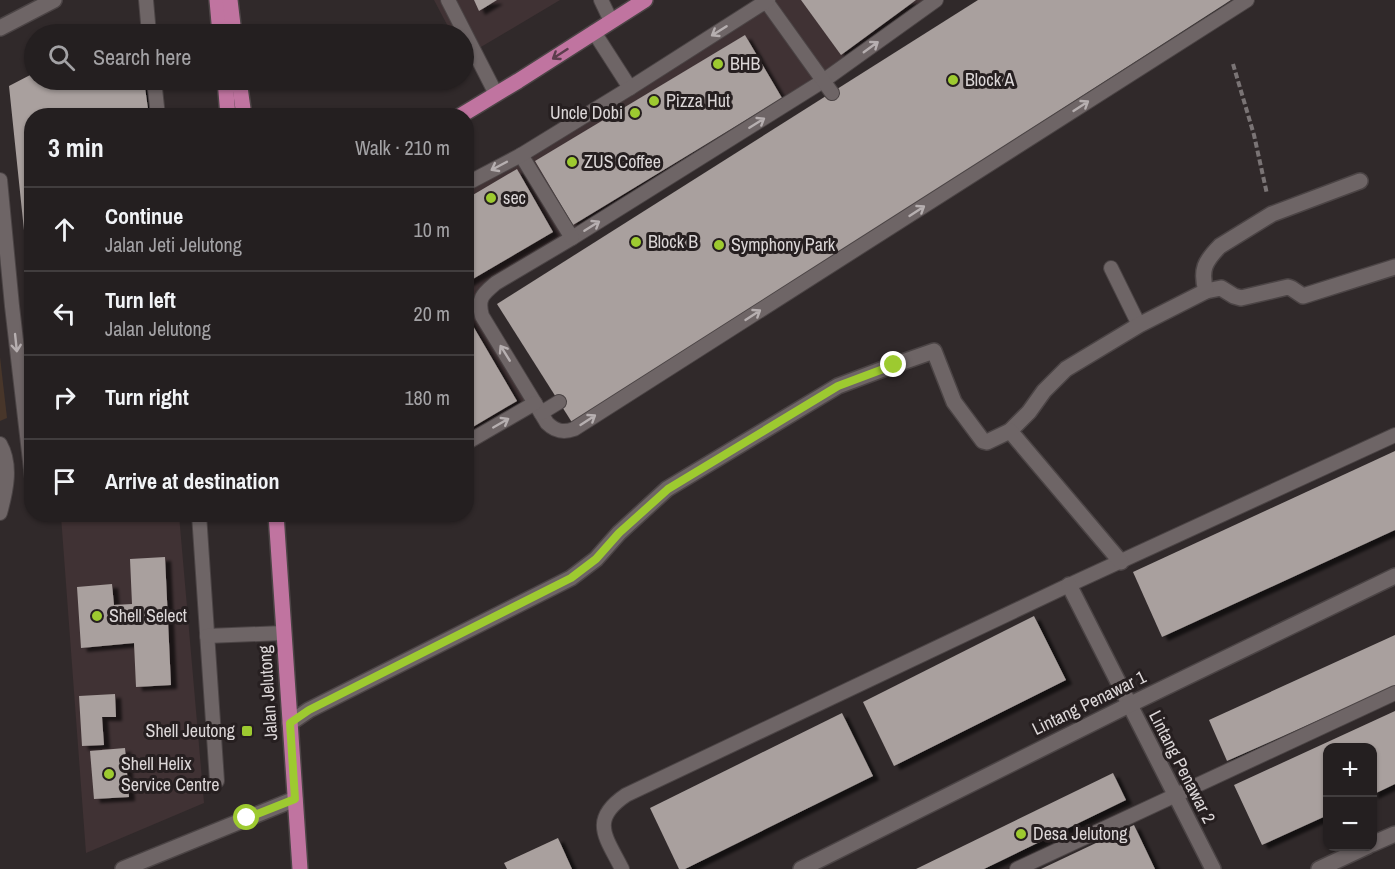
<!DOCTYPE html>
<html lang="en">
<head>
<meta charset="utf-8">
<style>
  :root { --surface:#241f20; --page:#302c2d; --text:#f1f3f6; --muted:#a3a2a5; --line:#413d3e }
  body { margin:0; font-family:"Archivo Narrow",sans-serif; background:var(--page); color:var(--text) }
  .controls { position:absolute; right:18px; bottom:18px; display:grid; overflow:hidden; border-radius:12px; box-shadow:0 2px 4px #0004 }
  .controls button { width:54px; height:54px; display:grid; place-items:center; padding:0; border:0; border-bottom:2px solid var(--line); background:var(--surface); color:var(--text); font:30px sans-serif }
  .stop { position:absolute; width:18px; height:18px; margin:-14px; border:4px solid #9dca30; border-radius:50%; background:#fff }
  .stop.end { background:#9dca30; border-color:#fff; box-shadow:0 2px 6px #0008 }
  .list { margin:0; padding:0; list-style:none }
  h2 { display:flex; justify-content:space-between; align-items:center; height:78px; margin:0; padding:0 24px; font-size:26px }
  h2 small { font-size:20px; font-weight:400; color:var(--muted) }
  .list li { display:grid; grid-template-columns:39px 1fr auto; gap:18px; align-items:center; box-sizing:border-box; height:84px; padding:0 24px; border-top:2px solid var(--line) }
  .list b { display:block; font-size:22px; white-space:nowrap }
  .list p { margin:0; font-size:20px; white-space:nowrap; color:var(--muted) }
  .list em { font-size:20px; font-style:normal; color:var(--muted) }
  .icon { flex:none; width:33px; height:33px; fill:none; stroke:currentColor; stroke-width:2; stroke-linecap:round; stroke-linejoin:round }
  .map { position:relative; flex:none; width:1395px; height:869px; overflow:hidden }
  .search { position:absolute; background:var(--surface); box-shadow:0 2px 4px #0004; left:24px; top:24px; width:450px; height:66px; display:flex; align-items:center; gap:15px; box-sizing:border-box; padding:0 21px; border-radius:33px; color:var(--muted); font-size:22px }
  .panel { position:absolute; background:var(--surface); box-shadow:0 2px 4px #0004; left:24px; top:108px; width:450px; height:414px; border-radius:24px }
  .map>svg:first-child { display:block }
  .built { fill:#403234 }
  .green { fill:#48362a }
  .building { fill:#a9a09e; filter:url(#shadow) }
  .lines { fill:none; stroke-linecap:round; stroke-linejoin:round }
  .service-casing { stroke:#4b4445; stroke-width:16 }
  .minor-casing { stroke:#4b4445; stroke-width:18 }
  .primary-casing { stroke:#4b4445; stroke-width:18 }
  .path { stroke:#7a7475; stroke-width:4; stroke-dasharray:6 3; stroke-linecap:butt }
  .service { stroke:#6e6566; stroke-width:14 }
  .minor { stroke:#6e6566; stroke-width:15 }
  .primary { stroke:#c074a0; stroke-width:15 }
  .oneway { stroke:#b6afb0 }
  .oneway2 { stroke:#5c3d4d }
  .route { stroke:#9dca30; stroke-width:8 }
  .poi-dot { fill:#9dca30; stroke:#261f20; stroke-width:2 }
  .labels { text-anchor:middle; stroke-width:6; stroke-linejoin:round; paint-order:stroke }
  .poi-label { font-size:18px; fill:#dcd7d8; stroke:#261f20; text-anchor:start }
  .street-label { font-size:18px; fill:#dcd7d8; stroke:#261f20 }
</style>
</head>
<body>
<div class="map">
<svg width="1395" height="869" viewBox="0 0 1395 869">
  <defs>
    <filter id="shadow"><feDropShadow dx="6" dy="4" stdDeviation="1.5" flood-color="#0009"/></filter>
  </defs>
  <rect width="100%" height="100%" fill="#30292a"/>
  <g class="built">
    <polygon points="434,0 560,0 464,57 464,34 452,34"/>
    <polygon points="768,0 936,0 480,298 535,403 467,443 467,184"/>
    <polygon points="64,514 179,515 204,803 86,853 61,516"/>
  </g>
  <polygon class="green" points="0,357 7,418 0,421"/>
  <g class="building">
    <polygon points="474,0 497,0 479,11"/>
    <polygon points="801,0 916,0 841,55"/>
    <polygon points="978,0 1231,0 573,424 497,304"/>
    <polygon points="745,35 782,98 573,225 535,161"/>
    <polygon points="34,73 34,80 144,80 149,116 32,116 32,287 30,288 9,86"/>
    <polygon points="517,169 553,232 466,283 466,199"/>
    <polygon points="466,314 517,401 466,431"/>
    <polygon points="1395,451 1395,530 1162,637 1133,572"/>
    <polygon points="165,557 171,685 136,687 134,643 81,648 77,587 112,584 114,605 132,604 130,559"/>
    <polygon points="1034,616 1066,680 894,766 863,702"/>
    <polygon points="1395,635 1395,686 1227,761 1209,720"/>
    <polygon points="115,694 116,717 102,717 104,745 82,746 79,696"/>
    <polygon points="1395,711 1395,784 1372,795 1372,748 1328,748 1328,815 1262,845 1234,785"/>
    <polygon points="842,713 873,776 685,869 679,869 650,808"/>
    <polygon points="125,748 129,797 94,799 90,751"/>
    <polygon points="1113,773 1126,800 984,869 916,869"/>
    <polygon points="1134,825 1155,869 1041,869"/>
    <polygon points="558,838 572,869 507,869 504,863"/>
  </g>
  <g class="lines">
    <g class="service-casing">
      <g id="service">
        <polyline points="146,0 149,34"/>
        <polyline points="448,0 496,94"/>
        <polyline points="601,0 611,21"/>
        <path d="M936,0L823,81L572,238L496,283C483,294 477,298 482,316L547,423C555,431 563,433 574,429L1247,0"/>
        <polyline points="766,1 832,93"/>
        <polyline points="594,32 630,88"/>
        <polyline points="154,80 158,116"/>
        <polyline points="521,155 572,238"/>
        <polyline points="0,180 12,306 32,478"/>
        <polyline points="466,184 521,155 630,88 768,0"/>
        <polyline points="1111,268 1139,325"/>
        <polyline points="541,413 559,402"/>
        <polyline points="466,443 535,403"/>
        <path d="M0,444C12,465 6,491 0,513"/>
        <polyline points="199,514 217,781"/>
        <polyline points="207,636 283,633"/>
        <path d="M622,869C606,837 589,820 626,795L1069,585L1395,435"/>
        <polyline points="1017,869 1395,693"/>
      </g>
    </g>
    <g class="minor-casing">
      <g id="minor">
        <polyline points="0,28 54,0"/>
        <polyline points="1206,291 1221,288 1234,296 1241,298 1288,287 1291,288 1303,296 1395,267"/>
        <path d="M1010,431L1029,412L1044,391L1066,369L1139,325L1206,291C1200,270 1205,261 1220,246L1272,214L1360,181"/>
        <polyline points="1069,585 1213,869"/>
        <polyline points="290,723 309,710 571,578 596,559 619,533 667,489 838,386 894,365 934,351 954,402 983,441 987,442 1010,431 1121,562"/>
        <polyline points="1372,844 1395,834"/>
        <polyline points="123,869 295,799"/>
        <polyline points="801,869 1129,705 1395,576"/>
        <polyline points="1319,869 1368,846"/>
      </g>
    </g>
    <g class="primary-casing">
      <g id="primary">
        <polyline points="217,0 220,34"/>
        <polyline points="230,0 234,34"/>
        <polyline points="225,80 228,116"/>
        <polyline points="239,80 244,116"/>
        <polyline points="460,116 518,81 645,0"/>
        <polyline points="276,514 300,869"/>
      </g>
    </g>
    <polyline class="path" points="1233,64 1254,135 1267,194"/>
    <use href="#service" class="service"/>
    <use href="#minor" class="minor"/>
    <use href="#primary" class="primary"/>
  </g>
  <defs><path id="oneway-shaft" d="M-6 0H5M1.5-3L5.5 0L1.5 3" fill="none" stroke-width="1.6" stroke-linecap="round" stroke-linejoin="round" transform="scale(1.5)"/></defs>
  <g class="oneway">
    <use href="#oneway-shaft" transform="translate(719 31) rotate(148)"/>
    <use href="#oneway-shaft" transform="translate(871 47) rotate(-36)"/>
    <use href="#oneway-shaft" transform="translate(1081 106) rotate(-33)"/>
    <use href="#oneway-shaft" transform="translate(757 123) rotate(-32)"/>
    <use href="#oneway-shaft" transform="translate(499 166) rotate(152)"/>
    <use href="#oneway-shaft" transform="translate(917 211) rotate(-33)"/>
    <use href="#oneway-shaft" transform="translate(592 226) rotate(-32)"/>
    <use href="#oneway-shaft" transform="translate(753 315) rotate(-33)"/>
    <use href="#oneway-shaft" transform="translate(16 343) rotate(84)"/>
    <use href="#oneway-shaft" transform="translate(505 353) rotate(-122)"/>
    <use href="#oneway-shaft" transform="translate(588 420) rotate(-33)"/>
    <use href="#oneway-shaft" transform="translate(501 423) rotate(-30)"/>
  </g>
  <use class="oneway2" href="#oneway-shaft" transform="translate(560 54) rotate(147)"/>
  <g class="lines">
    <polyline class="route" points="247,818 295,799 290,723 309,710 571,578 596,559 619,533 668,489 838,386 894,365"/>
  </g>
  <g class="poi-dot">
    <circle cx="718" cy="64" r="6"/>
    <circle cx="953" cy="80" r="6"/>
    <circle cx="654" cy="101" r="6"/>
    <circle cx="635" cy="113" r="6"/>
    <circle cx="572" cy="162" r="6"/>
    <circle cx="491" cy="198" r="6"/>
    <circle cx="636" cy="242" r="6"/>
    <circle cx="719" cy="245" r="6"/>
    <circle cx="97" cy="616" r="6"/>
    <rect x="241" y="725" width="12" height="12" rx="3"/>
    <circle cx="109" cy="774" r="6"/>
    <circle cx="1021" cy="834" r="6"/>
  </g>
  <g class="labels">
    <g class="poi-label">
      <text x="730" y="70">BHB</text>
      <text x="965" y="86">Block A</text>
      <text x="666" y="107">Pizza Hut</text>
      <text x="623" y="119" text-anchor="end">Uncle Dobi</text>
      <text x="584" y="168">ZUS Coffee</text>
      <text x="503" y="204">sec</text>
      <text x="648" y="248">Block B</text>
      <text x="731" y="251">Symphony Park</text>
      <text x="109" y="622">Shell Select</text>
      <text x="235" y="737" text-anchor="end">Shell Jeutong</text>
      <text x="121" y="770">Shell Helix<tspan x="121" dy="21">Service Centre</tspan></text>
      <text x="1033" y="840">Desa Jelutong</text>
    </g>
    <g class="street-label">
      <text transform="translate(268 693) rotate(-94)" y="6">Jalan Jelutong</text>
      <text transform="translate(1089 703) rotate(-26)" y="6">Lintang Penawar 1</text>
      <text transform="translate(1182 767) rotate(63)" y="6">Lintang Penawar 2</text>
    </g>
  </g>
</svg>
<div class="controls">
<button>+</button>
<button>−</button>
</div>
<div class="stop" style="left:247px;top:818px"></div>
<div class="stop end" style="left:894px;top:365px"></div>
<div class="search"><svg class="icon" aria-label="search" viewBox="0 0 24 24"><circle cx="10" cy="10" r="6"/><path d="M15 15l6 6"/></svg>Search here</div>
<section class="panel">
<h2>3 min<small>Walk · 210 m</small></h2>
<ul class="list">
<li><svg class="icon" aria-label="ahead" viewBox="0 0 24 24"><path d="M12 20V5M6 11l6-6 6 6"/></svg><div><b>Continue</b><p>Jalan Jeti Jelutong</p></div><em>10 m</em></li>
<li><svg class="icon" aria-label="left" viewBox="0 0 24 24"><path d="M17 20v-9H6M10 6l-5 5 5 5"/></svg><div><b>Turn left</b><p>Jalan Jelutong</p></div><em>20 m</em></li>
<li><svg class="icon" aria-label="right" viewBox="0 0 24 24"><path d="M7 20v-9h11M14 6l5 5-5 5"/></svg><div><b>Turn right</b></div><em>180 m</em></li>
<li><svg class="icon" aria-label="arrive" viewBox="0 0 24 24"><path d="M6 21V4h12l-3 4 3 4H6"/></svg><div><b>Arrive at destination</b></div></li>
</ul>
</section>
</div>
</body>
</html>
